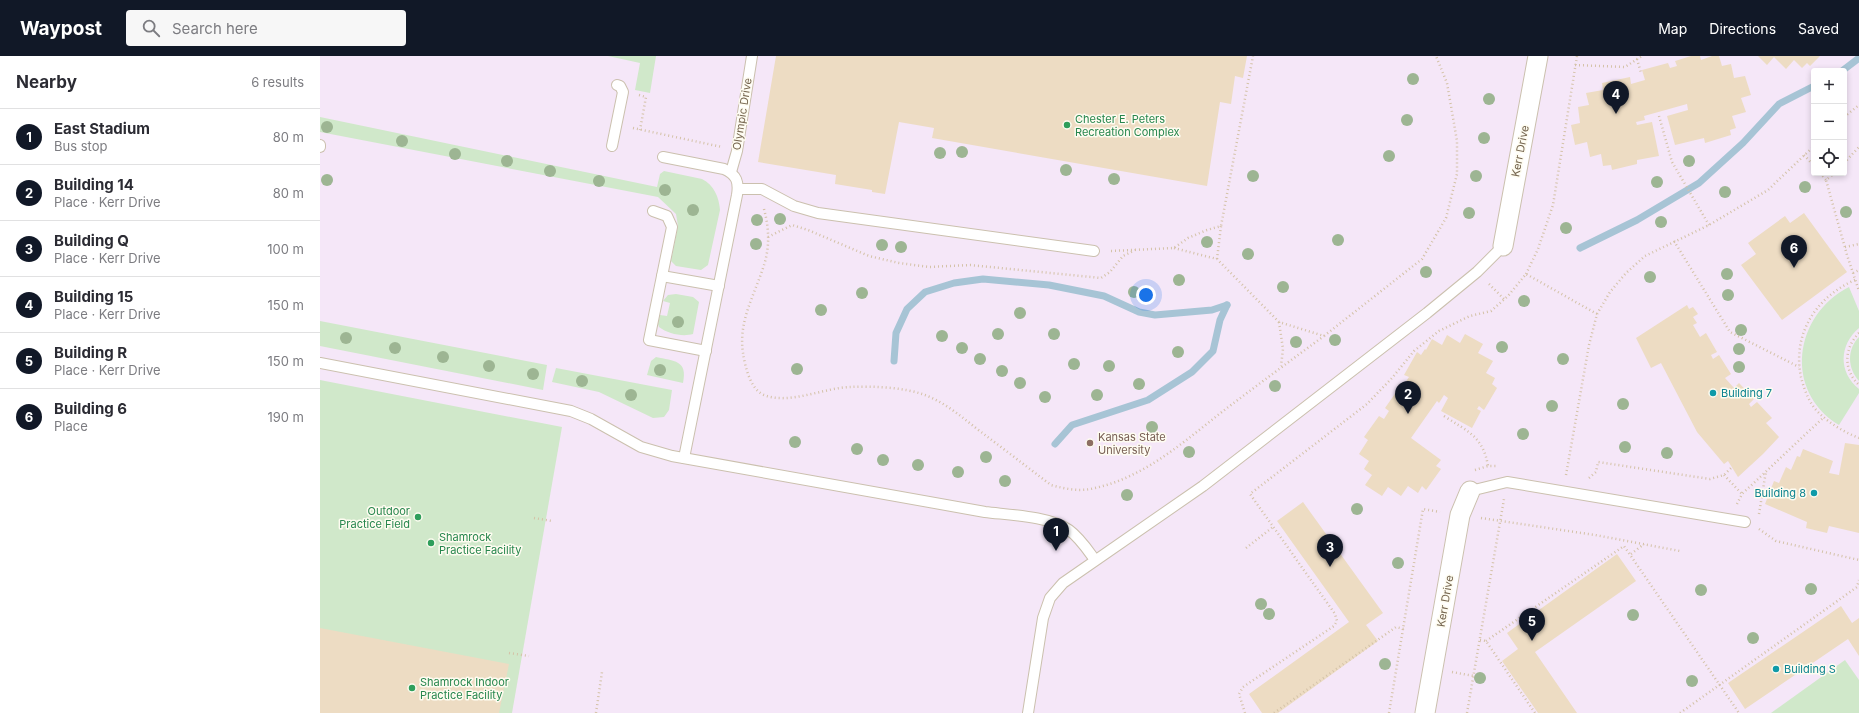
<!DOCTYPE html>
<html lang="en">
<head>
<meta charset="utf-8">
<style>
  :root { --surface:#fff; --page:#f7f7f7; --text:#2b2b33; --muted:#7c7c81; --line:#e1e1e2; --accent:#111827 }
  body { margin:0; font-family:Inter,sans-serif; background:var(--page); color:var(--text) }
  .controls { position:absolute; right:12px; top:12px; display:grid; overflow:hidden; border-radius:4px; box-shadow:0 2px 6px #0003 }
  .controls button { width:36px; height:36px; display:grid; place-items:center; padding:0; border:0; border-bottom:1px solid var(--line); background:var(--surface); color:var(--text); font:20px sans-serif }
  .you { position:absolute; left:826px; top:239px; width:14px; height:14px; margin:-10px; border:3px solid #fff; border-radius:50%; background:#1a73e8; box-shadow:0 0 0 6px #1a73e833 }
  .badge { display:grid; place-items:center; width:26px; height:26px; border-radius:50%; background:var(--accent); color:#fff; font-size:13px; font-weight:700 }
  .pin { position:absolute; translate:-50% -33px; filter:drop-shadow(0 1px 2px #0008) }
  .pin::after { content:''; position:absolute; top:21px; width:14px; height:12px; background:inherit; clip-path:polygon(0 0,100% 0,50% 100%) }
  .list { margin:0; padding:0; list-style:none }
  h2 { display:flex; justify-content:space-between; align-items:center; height:52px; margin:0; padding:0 16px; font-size:17px }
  h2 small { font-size:13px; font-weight:400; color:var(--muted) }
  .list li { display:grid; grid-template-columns:26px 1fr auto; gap:12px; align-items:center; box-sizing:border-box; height:56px; padding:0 16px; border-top:1px solid var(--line) }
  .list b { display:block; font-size:15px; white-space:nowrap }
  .list p { margin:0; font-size:13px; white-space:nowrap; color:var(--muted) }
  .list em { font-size:13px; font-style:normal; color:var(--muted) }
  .icon { flex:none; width:22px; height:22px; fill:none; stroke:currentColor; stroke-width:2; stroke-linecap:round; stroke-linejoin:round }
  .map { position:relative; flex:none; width:1539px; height:657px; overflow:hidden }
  header { display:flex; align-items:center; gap:24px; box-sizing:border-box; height:56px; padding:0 20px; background:var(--accent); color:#fff }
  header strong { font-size:19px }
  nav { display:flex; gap:22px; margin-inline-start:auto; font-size:14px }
  .search { width:280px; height:36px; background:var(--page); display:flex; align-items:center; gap:10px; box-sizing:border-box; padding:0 14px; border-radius:4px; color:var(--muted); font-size:15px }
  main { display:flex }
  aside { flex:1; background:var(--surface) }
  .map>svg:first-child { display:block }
  .education { fill:#f5e7f8; fill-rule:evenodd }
  .green { fill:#d0e8ca }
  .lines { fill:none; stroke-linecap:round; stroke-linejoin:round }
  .stream { stroke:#a7c4d5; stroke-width:7 }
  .building { fill:#eddcc3 }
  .lane-casing { stroke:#cbc0ae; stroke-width:12 }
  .street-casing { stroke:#cbc0ae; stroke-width:21 }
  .path { stroke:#d4c2a7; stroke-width:2.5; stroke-dasharray:1 3; stroke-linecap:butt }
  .lane { stroke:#fff; stroke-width:10 }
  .street { stroke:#fff; stroke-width:19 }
  .tree { fill:#9db593 }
  .leisure-dot { fill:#2e9e5b; stroke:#fefcf1; stroke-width:1.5 }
  .culture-dot { fill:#0f9aa8; stroke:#fefcf1; stroke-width:1.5 }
  .education-dot { fill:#8d6e63; stroke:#fefcf1; stroke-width:1.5 }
  .labels { text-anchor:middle; stroke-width:3; stroke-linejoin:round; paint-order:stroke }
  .street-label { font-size:11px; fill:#75654f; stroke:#fefcf1 }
  .leisure-label { font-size:11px; fill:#27864d; stroke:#fefcf1; text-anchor:start }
  .culture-label { font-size:11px; fill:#0d838f; stroke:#fefcf1; text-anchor:start }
  .education-label { font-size:11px; fill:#785e54; stroke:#fefcf1; text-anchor:start }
</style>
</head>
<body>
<header>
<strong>Waypost</strong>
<div class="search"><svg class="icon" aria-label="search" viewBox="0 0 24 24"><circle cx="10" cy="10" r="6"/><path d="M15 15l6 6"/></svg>Search here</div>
<nav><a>Map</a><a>Directions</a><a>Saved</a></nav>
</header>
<main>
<aside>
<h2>Nearby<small>6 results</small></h2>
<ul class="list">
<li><span class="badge">1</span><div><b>East Stadium</b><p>Bus stop</p></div><em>80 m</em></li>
<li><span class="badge">2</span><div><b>Building 14</b><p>Place · Kerr Drive</p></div><em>80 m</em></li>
<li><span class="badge">3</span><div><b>Building Q</b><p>Place · Kerr Drive</p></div><em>100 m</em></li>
<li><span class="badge">4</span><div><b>Building 15</b><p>Place · Kerr Drive</p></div><em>150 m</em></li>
<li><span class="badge">5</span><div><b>Building R</b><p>Place · Kerr Drive</p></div><em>150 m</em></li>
<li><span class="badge">6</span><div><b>Building 6</b><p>Place</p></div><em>190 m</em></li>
</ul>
</aside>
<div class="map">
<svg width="1539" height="657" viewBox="0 0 1539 657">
  <rect width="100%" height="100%" fill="#fbf8eb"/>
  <path class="education" d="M0,0H1539V657H0ZM1494,15H1524V117H1494Z"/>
  <g class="green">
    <polygon points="288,0 336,0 330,37 315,34 320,7"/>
    <path d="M0,61L337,131L340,118L344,115L382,123C394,129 399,141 400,154L388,209L381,214L356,210L351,205L358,170L356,158L338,141L0,76Z"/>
    <path d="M1529,231L1539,255V272C1519,289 1518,316 1539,333V337L1519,369C1463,335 1474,259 1529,231Z"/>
    <path d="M356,238L373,241L379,246L373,278C363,281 348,278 339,271L338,268L340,259L347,260L350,247L343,245L348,239Z"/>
    <polygon points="0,265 227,309 223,334 0,290"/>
    <path d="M1539,281V325C1527,312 1527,293 1539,281Z"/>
    <path d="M336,301C354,305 368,304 363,327L327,319L331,305Z"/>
    <polygon points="236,312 352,334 349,354 344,361 333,362 279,336 232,326"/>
    <polygon points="0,324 242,371 192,657 0,657"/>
    <polygon points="1525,604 1539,624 1539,657 1451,657"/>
  </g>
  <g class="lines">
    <g class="stream">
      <polyline points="1522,15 1539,2"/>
      <polyline points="1260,192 1317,164 1379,127 1423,87 1459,48 1494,30"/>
      <polyline points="574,305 576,277 587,253 605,236 634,227 663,223 729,229 784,240 819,256 835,259 892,254 907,249"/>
      <polyline points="735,388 752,369 828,344 872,316 893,295 900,264 907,249"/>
    </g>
  </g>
  <g class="building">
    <polygon points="456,0 927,0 923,22 915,20 911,48 900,46 887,130 612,82 614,72 579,66 565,138 552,136 552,134 515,128 516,119 438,106"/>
    <polygon points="1371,0 1380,0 1381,4 1392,0 1399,0 1402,10 1411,8 1414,22 1425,20 1431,39 1421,42 1426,56 1412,60 1416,72 1410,74 1411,79 1385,87 1384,82 1355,89 1347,60 1368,54 1367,48 1324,60 1325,64 1316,66 1317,69 1332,66 1339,100 1317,104 1317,108 1292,114 1291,109 1283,110 1281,98 1270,101 1267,86 1255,89 1251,69 1260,67 1258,51 1269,49 1266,37 1283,34 1282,27 1310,21 1311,28 1325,24 1322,14 1348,7 1350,12 1357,10 1355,5"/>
    <polygon points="1438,0 1500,0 1490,10 1487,7 1482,12 1474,4 1466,13 1454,1 1447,9"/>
    <polygon points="1484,157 1527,216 1462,264 1421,209 1436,198 1428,187 1465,160 1470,167"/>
    <polygon points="1367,249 1369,253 1373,251 1378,258 1373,261 1377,267 1373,269 1380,281 1386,277 1397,296 1391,299 1393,303 1399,299 1411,318 1405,322 1414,332 1419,327 1434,343 1429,348 1431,351 1437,346 1452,362 1446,367 1459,381 1443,398 1418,421 1408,405 1404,408 1377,376 1341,307 1331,312 1316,282"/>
    <polygon points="1145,278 1163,288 1158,297 1173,305 1166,317 1175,322 1172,328 1177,332 1164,354 1159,350 1157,353 1161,355 1152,372 1121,355 1128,342 1124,339 1119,347 1117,345 1091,382 1121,404 1116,410 1121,413 1106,434 1102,430 1098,437 1088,430 1081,440 1068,431 1062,440 1045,429 1052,419 1044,413 1049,405 1039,398 1048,384 1044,381 1059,360 1064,363 1069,355 1065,352 1079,332 1085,336 1090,330 1085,327 1089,321 1084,319 1097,296 1101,299 1105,293 1106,294 1112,283 1122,289 1127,279 1140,287"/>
    <polygon points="1525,387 1539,389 1539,477 1509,470 1507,477 1486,472 1487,466 1445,448 1454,425 1459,427 1466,411 1471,414 1477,400 1480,401 1483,393 1513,405 1509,417 1519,419"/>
    <polygon points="983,446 1063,557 1046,569 1058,585 958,657 942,657 929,638 1029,566 957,465"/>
    <polygon points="1297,498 1316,525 1215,596 1257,657 1218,657 1182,605 1198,593 1187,577"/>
    <polygon points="1521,550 1532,567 1539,562 1539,600 1528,583 1425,653 1408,627"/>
    <polygon points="0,572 189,608 179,657 0,657"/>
  </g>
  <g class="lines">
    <g class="lane-casing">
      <g id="lane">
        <polyline points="292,90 303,36 300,30 297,29"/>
        <polyline points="0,91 0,89"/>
        <path d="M343,101L404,113C417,119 419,126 417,139L364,402"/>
        <polyline points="411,116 417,95 432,0"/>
        <polyline points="418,133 442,133 474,150 498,157 774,195"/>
        <polyline points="333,155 347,160 352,171 329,284 386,295"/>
        <polyline points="342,220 399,230"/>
        <path d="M0,307L251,355L271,363L321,391L352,400L665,456C689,459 729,460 749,474C760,482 767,493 775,504"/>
        <polyline points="1150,435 1187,426 1425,466"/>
        <polyline points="708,657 723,562 730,542 743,527 883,430 1107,257 1157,216 1183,190"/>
      </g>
    </g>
    <g class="street-casing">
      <g id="street">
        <polyline points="1183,190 1218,0"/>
        <polyline points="1105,657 1140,459 1150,435"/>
      </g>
    </g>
    <g class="path">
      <polyline points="1317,3 1321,17"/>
      <polyline points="1255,9 1305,11 1322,0"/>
      <polyline points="319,39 326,41 320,74"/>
      <polyline points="1339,60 1352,106 1389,169"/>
      <polyline points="1524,61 1539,49"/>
      <polyline points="313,72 402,91"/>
      <polyline points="1484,99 1494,110"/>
      <polyline points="1524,107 1539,91"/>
      <polyline points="1500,117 1506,124"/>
      <polyline points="1515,117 1506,124 1527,199 1539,235"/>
      <path d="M444,153C449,172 450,190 444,209C435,238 418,265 423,297C425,310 430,333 444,339C469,349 503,332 530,331C553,330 583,331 605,339C626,347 643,362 661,376C684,393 707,411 731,429C746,433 760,436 775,432C826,421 867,383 907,352C939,328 971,304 1004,280"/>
      <polyline points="448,181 472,169 488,174 549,200 579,207 609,211 650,209 781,222 790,216 803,200 815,194"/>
      <polyline points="1354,185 1410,276 1479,311"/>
      <polyline points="1525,191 1539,188"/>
      <polyline points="854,192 897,203 959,266 1004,280 1102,203 1126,162 1137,118 1137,85 1127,27 1116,0"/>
      <polyline points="791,195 854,192 868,182 887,174 901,170 933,0"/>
      <polyline points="897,203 901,170"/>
      <polyline points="1533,217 1539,214"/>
      <polyline points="1206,218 1218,193 1233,149 1257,0"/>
      <path d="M1535,224C1496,241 1472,278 1481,321C1484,333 1489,347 1498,356C1510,368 1524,376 1539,382"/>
      <polyline points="1169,228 1184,243"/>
      <polyline points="959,266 963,293 961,310"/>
      <path d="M1539,277C1524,292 1523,314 1539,329"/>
      <path d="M1124,360C1147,375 1163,380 1168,410"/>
      <polyline points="1155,414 1168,410 1177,410"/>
      <polyline points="1246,419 1269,289 1277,258 1290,236 1306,217 1325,200 1389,169 1448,134 1494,90"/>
      <polyline points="1404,419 1422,438"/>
      <polyline points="1269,422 1276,416 1278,406 1390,423 1404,419 1413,410"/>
      <polyline points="1417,448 1422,438 1504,361"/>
      <polyline points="1439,458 1446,415"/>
      <polyline points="214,462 232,465"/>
      <polyline points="1161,462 1275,479 1360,495"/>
      <polyline points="1439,473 1456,485 1539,504"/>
      <polyline points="926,492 953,471"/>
      <polyline points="1311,498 1324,488"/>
      <polyline points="1160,584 1166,585 1215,657"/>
      <polyline points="1166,585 1304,490 1419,657"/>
      <polyline points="189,597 209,600"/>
      <polyline points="1132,616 1154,620"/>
      <polyline points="276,657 282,616"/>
      <polyline points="925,657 919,638 923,631 1014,570 1017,565 1015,558 930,438 1047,348 1072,322 1094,295 1119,275 1150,260 1171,255 1188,240 1206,218 1277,258"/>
      <polyline points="954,657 1076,571 1084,573"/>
      <polyline points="1069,657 1103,453 1120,456"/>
      <polyline points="1147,657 1184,443"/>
      <polyline points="1360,657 1537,531 1539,524"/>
    </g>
    <use href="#lane" class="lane"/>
    <use href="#street" class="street"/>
  </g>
  <g class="tree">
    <circle cx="1093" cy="23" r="6"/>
    <circle cx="1169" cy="43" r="6"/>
    <circle cx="1087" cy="64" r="6"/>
    <circle cx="7" cy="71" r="6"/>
    <circle cx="1164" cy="82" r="6"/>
    <circle cx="82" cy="85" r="6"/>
    <circle cx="642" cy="96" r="6"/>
    <circle cx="620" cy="97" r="6"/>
    <circle cx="135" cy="98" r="6"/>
    <circle cx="1069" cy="100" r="6"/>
    <circle cx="187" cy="105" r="6"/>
    <circle cx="1369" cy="105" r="6"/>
    <circle cx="746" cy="114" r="6"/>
    <circle cx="230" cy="115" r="6"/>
    <circle cx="933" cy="120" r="6"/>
    <circle cx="1156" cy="120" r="6"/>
    <circle cx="794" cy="123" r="6"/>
    <circle cx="7" cy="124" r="6"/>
    <circle cx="279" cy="125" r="6"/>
    <circle cx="1337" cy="126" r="6"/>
    <circle cx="1485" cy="131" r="6"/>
    <circle cx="345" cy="134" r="6"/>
    <circle cx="1405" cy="136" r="6"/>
    <circle cx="373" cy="154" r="6"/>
    <circle cx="1526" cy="156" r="6"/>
    <circle cx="1149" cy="157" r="6"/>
    <circle cx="460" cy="163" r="6"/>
    <circle cx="437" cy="164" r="6"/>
    <circle cx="1341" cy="166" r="6"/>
    <circle cx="1246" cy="172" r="6"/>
    <circle cx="1018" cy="184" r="6"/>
    <circle cx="887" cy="186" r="6"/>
    <circle cx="436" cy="188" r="6"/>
    <circle cx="562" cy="189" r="6"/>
    <circle cx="581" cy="191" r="6"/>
    <circle cx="928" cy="198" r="6"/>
    <circle cx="1106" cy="216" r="6"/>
    <circle cx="1407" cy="218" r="6"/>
    <circle cx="1330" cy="221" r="6"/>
    <circle cx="859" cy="224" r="6"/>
    <circle cx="963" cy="231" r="6"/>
    <circle cx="814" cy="236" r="6"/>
    <circle cx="542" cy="237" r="6"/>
    <circle cx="1408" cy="239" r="6"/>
    <circle cx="1204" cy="245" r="6"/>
    <circle cx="501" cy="254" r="6"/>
    <circle cx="700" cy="257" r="6"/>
    <circle cx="358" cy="266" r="6"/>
    <circle cx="1421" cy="274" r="6"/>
    <circle cx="678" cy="278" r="6"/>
    <circle cx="734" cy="278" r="6"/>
    <circle cx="622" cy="280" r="6"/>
    <circle cx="26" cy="282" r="6"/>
    <circle cx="1015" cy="284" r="6"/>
    <circle cx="976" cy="286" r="6"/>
    <circle cx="1182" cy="291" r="6"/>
    <circle cx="75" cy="292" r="6"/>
    <circle cx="642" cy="292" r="6"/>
    <circle cx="1419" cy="293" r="6"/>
    <circle cx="858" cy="296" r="6"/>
    <circle cx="123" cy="301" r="6"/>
    <circle cx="660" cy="303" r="6"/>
    <circle cx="1243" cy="303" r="6"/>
    <circle cx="754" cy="308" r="6"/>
    <circle cx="169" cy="310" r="6"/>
    <circle cx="789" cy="310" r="6"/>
    <circle cx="1419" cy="311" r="6"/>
    <circle cx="477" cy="313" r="6"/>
    <circle cx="340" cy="314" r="6"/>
    <circle cx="682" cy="315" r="6"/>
    <circle cx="213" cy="318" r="6"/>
    <circle cx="262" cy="325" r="6"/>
    <circle cx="700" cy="327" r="6"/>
    <circle cx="819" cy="328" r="6"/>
    <circle cx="955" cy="330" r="6"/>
    <circle cx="311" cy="339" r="6"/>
    <circle cx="777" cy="339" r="6"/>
    <circle cx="725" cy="341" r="6"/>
    <circle cx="1303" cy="348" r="6"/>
    <circle cx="1232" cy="350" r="6"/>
    <circle cx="832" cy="371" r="6"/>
    <circle cx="1203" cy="378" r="6"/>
    <circle cx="475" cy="386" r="6"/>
    <circle cx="1305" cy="391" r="6"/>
    <circle cx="537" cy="393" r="6"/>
    <circle cx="869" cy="396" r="6"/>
    <circle cx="1347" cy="397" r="6"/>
    <circle cx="666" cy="401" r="6"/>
    <circle cx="563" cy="404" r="6"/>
    <circle cx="598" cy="409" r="6"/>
    <circle cx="638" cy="416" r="6"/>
    <circle cx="685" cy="425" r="6"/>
    <circle cx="807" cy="439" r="6"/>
    <circle cx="1037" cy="453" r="6"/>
    <circle cx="1078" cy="507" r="6"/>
    <circle cx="1491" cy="533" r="6"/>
    <circle cx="1381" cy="534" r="6"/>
    <circle cx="941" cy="548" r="6"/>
    <circle cx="949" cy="558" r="6"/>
    <circle cx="1313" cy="559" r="6"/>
    <circle cx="1433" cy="582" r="6"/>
    <circle cx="1065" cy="608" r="6"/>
    <circle cx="1160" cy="622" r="6"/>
    <circle cx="1372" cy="625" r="6"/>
  </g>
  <g class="leisure-dot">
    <circle cx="747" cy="69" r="4"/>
    <circle cx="98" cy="461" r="4"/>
    <circle cx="111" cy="487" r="4"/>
    <circle cx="92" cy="632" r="4"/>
  </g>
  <g class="culture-dot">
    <circle cx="1393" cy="337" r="4"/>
    <circle cx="1494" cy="437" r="4"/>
    <circle cx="1456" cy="613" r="4"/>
  </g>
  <circle class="education-dot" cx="770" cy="387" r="4"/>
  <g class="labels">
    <g class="street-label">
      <text transform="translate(422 58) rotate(-81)" y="4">Olympic Drive</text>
      <text transform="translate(1200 95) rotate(-79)" y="4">Kerr Drive</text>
      <text transform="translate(1125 545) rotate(-80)" y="4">Kerr Drive</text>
    </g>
    <g class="leisure-label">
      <text x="755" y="67">Chester E. Peters<tspan x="755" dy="13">Recreation Complex</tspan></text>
      <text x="90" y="459" text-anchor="end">Outdoor<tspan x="90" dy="13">Practice Field</tspan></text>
      <text x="119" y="485">Shamrock<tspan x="119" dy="13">Practice Facility</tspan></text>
      <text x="100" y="630">Shamrock Indoor<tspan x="100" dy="13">Practice Facility</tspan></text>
    </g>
    <g class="culture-label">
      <text x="1401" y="341">Building 7</text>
      <text x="1486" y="441" text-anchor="end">Building 8</text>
      <text x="1464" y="617">Building S</text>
    </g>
    <g class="education-label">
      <text x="778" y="385">Kansas State<tspan x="778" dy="13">University</tspan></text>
    </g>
  </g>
</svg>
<div class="controls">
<button>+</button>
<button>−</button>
<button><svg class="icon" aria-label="locate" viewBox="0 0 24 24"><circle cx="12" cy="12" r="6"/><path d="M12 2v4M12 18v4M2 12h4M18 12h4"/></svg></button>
</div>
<div class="you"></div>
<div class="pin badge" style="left:736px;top:495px">1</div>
<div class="pin badge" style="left:1088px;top:358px">2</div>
<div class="pin badge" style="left:1010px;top:511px">3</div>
<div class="pin badge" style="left:1296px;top:58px">4</div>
<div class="pin badge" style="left:1212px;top:585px">5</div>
<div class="pin badge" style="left:1474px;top:212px">6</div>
</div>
</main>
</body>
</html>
